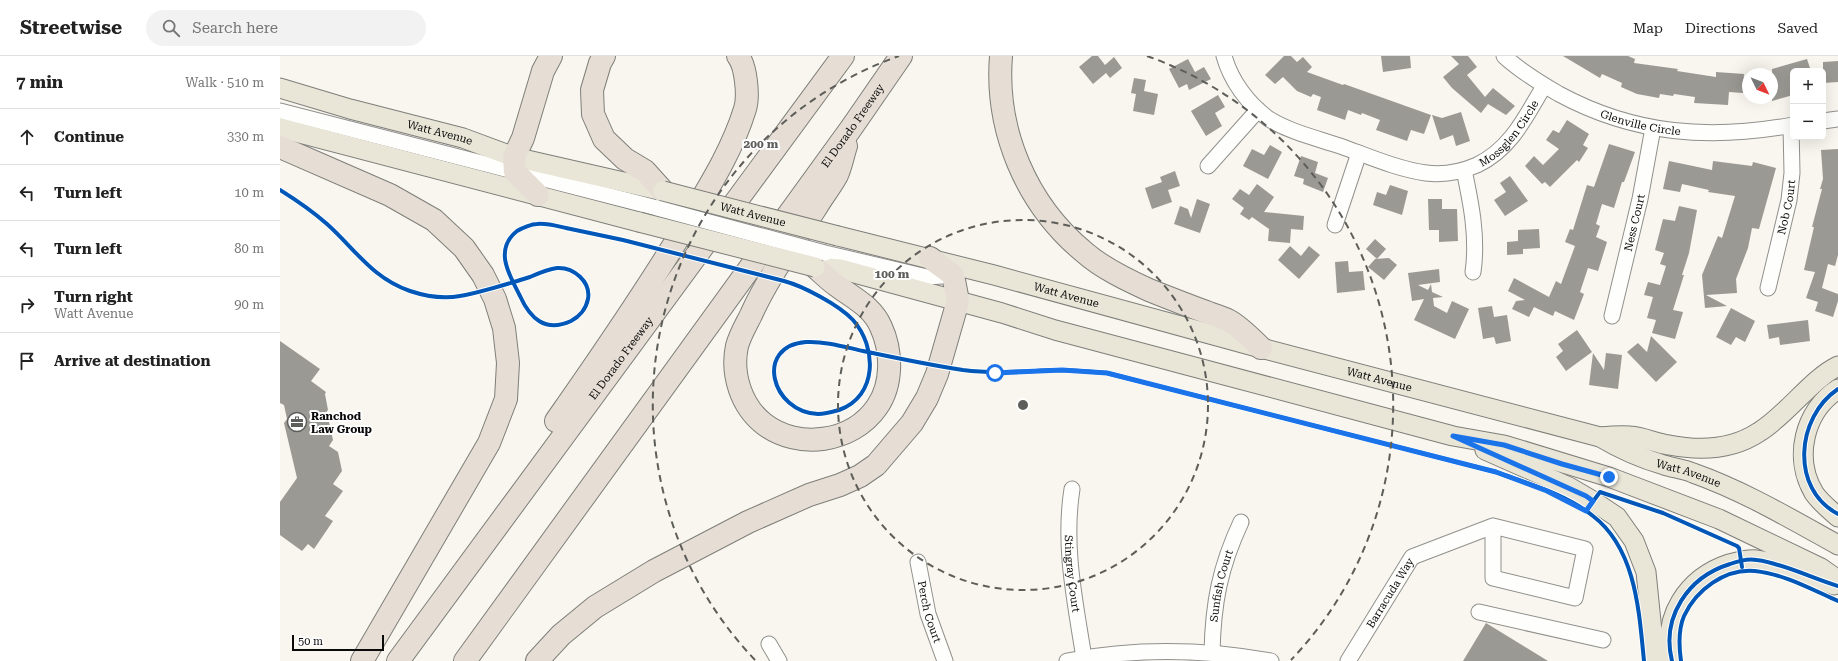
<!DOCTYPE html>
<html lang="en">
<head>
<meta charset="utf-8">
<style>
  :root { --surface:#fff; --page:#f2f2f2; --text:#222; --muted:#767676; --line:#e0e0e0 }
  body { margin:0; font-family:"Roboto Serif",serif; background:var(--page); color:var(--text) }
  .controls { position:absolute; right:12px; top:12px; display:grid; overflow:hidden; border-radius:6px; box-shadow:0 4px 16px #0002 }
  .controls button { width:36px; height:36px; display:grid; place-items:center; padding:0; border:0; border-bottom:1px solid var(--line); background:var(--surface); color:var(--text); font:20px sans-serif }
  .compass { position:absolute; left:1462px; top:12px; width:36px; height:36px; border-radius:50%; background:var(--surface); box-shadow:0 4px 16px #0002; rotate:133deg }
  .scale { position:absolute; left:12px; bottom:10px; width:92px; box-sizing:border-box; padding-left:4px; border:2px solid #0a0a0a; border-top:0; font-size:11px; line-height:14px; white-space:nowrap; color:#0a0a0a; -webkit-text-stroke:3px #fff; paint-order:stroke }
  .stop { position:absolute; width:12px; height:12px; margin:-9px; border:3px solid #1a73e8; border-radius:50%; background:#fff }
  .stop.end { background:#1a73e8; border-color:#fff; box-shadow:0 1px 4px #0008 }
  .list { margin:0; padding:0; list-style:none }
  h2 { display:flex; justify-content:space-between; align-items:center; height:52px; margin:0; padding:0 16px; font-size:17px }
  h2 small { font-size:13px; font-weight:400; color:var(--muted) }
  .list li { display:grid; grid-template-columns:26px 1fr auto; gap:12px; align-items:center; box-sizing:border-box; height:56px; padding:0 16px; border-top:1px solid var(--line) }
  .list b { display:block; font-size:15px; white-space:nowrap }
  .list p { margin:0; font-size:13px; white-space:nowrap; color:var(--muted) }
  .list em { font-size:13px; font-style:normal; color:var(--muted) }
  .icon { flex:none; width:22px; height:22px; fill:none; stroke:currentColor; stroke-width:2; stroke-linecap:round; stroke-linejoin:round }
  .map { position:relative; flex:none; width:1558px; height:605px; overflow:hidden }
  header { display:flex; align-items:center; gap:24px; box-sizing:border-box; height:56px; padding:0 20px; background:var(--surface); border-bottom:1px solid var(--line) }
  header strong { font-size:19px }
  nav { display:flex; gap:22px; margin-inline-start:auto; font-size:14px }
  .search { width:280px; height:36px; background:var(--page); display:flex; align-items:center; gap:10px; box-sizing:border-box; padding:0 14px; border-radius:22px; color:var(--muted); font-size:15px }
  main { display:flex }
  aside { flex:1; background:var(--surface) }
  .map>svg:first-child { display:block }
  .building { fill:#9b9994 }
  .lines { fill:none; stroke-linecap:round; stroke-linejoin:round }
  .minor-casing { stroke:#91908d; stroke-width:17 }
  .major-casing { stroke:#7e7e7a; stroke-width:21 }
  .highway-casing { stroke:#7e7e7a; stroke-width:24 }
  .minor { stroke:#fefefc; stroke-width:15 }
  .major { stroke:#e9e6d8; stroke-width:19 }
  .highway { stroke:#e6ded4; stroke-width:22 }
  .minor-bridge-casing { stroke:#91908d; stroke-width:17; stroke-linecap:butt }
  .major-bridge-casing { stroke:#7e7e7a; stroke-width:21; stroke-linecap:butt }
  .minor-bridge { stroke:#fefefc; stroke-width:15 }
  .major-bridge { stroke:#e9e6d8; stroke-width:19 }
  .cycleway-casing { stroke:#fff; stroke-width:6 }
  .cycleway { stroke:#0057b8; stroke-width:4 }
  .route { stroke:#1a73e8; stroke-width:5 }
  .ring { fill:none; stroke:#5d5d5a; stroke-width:2; stroke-dasharray:7 5 }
  .labels { text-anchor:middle; stroke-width:4; stroke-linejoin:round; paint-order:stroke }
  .street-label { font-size:11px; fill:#0a0a0a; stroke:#fff }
  .poi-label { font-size:11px; font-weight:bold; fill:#0a0a0a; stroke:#fff; text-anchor:start }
  .centre { fill:#5d5d5a; stroke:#fff; stroke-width:2 }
  .ring-label { font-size:12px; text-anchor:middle; font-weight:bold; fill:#5d5d5a; stroke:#fff; stroke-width:4; stroke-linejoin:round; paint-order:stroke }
</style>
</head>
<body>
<header>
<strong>Streetwise</strong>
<div class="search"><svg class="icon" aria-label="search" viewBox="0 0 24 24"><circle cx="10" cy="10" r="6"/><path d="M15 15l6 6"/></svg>Search here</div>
<nav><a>Map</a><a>Directions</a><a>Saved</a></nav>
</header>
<main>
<aside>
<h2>7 min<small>Walk · 510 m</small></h2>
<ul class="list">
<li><svg class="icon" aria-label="ahead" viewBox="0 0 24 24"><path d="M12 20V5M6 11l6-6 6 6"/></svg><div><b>Continue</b></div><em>330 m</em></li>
<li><svg class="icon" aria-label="left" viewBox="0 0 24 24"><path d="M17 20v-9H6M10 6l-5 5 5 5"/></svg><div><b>Turn left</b></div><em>10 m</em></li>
<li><svg class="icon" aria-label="left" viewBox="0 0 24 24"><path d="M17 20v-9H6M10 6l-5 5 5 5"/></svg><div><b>Turn left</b></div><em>80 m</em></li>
<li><svg class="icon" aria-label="right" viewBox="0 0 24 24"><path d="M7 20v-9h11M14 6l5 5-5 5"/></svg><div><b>Turn right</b><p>Watt Avenue</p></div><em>90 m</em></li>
<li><svg class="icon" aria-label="arrive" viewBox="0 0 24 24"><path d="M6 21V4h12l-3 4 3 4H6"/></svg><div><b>Arrive at destination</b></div></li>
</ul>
</aside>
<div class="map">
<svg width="1558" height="605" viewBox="0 0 1558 605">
  <rect width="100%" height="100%" fill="#f8f6ee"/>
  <g class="building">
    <polygon points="812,0 818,0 825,9 834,1 842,12 830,22 826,17 813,28 799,11"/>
    <polygon points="1004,0 1011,0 1017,6 1023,1 1032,11 1027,16 1063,29 1064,28 1151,59 1144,78 1131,74 1127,85 1096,74 1100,64 1082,57 1081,59 1068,54 1065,64 1037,54 1041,41 1033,38 1031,41 1017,35 1003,21 995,28 985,19"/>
    <polygon points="1101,0 1130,0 1131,12 1103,16"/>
    <polygon points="1171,0 1188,0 1197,11 1187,19 1205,41 1213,32 1235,50 1226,59 1208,48 1201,57 1172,32 1163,21 1179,8"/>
    <polygon points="1283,0 1348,0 1355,3 1354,7 1398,13 1397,15 1436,21 1436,16 1464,18 1463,37 1449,36 1448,49 1414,47 1415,41 1394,38 1393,40 1380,38 1379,42 1357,38 1341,31 1342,27 1322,18 1320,22"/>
    <polygon points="908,3 915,16 924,11 931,23 909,34 907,28 899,32 889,13"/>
    <polygon points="1527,3 1531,15 1513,15 1513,39 1492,45 1492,13"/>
    <polygon points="1558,5 1558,26 1543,27 1543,6"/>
    <polygon points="854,22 866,24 864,35 878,38 874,59 853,55 856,38 851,37"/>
    <polygon points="938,39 945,51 935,57 942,70 926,80 911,55"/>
    <polygon points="1181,56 1190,85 1176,90 1173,79 1160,84 1152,59 1162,62"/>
    <polygon points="1287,64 1309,78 1303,89 1308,92 1299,106 1297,104 1270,131 1265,126 1262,128 1245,110 1254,100 1263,109 1279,93 1266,84 1273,74 1279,77"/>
    <polygon points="1329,88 1355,96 1344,126 1342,126 1334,152 1322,148 1316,168 1320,170 1316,181 1327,186 1318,215 1308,212 1300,236 1304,238 1294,264 1275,255 1273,260 1254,251 1249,261 1232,253 1236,245 1245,244 1228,235 1234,222 1269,241 1276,225 1281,228 1295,190 1285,186 1290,173 1293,174 1307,129 1314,131"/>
    <polygon points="990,89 1002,96 988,123 963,110 972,93 984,99"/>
    <polygon points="1558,93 1558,199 1555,210 1548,208 1542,232 1558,238 1558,245 1553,261 1535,255 1538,246 1526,242 1535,216 1524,214 1534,171 1532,171 1542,133 1540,133 1543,123 1541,94"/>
    <polygon points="1021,100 1038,106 1035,117 1048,122 1043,136 1023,128 1024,123 1014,120"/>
    <polygon points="1389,105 1432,114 1433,105 1472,110 1473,106 1496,112 1479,173 1472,172 1468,192 1456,223 1457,237 1426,239 1447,250 1425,252 1422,219 1438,180 1442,182 1455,140 1428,136 1429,134 1402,128 1400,136 1383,133"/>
    <polygon points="895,115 900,130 888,134 892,146 872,153 865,132 882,126 880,121"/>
    <polygon points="1230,120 1248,145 1225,160 1214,144 1226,136 1220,127"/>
    <polygon points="977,128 994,141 984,156 1024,160 1023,174 1011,173 1010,187 988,185 989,173 972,161 969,164 960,158 964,152 952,143 960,133 969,139"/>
    <polygon points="1110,129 1128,135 1122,159 1093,149 1097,136 1106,139"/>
    <polygon points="917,143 930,148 920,177 894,168 900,150 908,153 911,162"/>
    <polygon points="1148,143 1162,143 1162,153 1177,153 1178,185 1159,186 1159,174 1149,174"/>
    <polygon points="1399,150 1417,154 1409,197 1402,219 1404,219 1393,254 1403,256 1395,283 1372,277 1376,264 1367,262 1373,241 1364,239 1368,226 1380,229 1386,210 1380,208 1384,197 1375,194 1383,163 1395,165"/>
    <polygon points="1259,173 1260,192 1243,193 1243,198 1227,199 1227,186 1238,185 1238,174"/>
    <polygon points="1095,183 1106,193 1097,203 1086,193"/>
    <polygon points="1010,190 1021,200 1029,190 1040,199 1019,223 998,204"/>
    <polygon points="1109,202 1117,209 1104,224 1088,211 1095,203"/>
    <polygon points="1068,205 1069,216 1083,215 1085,234 1057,237 1055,206"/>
    <polygon points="1159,213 1160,226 1138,229 1148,234 1151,228 1152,236 1163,241 1153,242 1154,250 1167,257 1172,245 1189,253 1175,283 1134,264 1144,243 1132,245 1128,217"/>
    <polygon points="1212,250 1214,261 1227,259 1231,285 1216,288 1214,281 1203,283 1198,252"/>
    <polygon points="1451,252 1475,265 1465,286 1456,281 1451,289 1436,281"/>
    <polygon points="1528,264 1530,285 1500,289 1499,281 1489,283 1487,269"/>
    <polygon points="1297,274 1312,296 1286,315 1276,301 1283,295 1278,288"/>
    <polygon points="1371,280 1397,306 1376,326 1347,296 1358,287 1367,296"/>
    <polygon points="0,285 40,313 31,325 46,336 45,338 48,354 42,361 49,366 53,384 49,390 58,396 62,415 53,428 63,435 45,460 53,465 34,493 28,488 22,495 0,479 0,446 17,422 4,367 7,363 4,349 0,347"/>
    <polygon points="1313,297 1324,314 1326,297 1342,299 1338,333 1309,329"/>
    <polygon points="1206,567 1268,605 1183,605"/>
  </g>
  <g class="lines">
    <g class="minor-casing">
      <g id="minor">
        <path id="s1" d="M944,0C951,25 968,48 989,63C1010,76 1036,82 1060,90C1088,100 1117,113 1146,117C1163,119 1181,116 1197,109C1231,93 1246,60 1264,30"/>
        <path id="s2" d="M1224,0C1240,15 1260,27 1279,38C1355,79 1430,84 1513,69"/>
        <polyline points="0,55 377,152"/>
        <polyline points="1543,65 1558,63"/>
        <polyline points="928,110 978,54"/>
        <path d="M1184,114C1191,147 1198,181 1193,216"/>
        <polyline points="1055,169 1079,97"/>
        <polyline points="545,197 647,221 677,219"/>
        <path id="s3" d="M1488,232L1509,144L1512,117L1511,70"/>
        <path id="s4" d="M1332,260L1360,143L1373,72"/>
        <path id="s5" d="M792,433C783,490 795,545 804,602"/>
        <path id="s6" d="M638,506L648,558L665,605"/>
        <polyline points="1199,556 1323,584"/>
        <polyline points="489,588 499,605"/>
        <path id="s7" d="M932,597C933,547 940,511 961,466"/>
        <path d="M787,605C854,592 923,593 991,605"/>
        <path id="s8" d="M1068,605L1132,501L1213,470L1305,493L1295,542L1213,522V470"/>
      </g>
    </g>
    <g class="major-casing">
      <g id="major">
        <path id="s9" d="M0,32L70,53L183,82L234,101L383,135"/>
        <polyline points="0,72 359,166"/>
        <path id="s10" d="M558,180L714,219L981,292L1320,381C1342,394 1360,402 1384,409C1393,412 1404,413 1413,417C1464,435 1511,463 1558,489"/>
        <polyline points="535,211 560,213 722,257 775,274 918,312 1173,380 1224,389 1329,421 1439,463 1541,512 1558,524"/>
        <path d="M1558,333C1524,355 1513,402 1534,437C1540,446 1550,454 1558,461"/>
        <path d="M1320,381C1330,380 1340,379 1350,380C1363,381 1376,387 1389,389C1420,395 1452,394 1479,376C1507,359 1531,323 1558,310"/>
        <polyline points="1205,394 1289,431 1313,445 1337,461 1354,485 1366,516 1375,605"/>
        <path d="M1392,605C1382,561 1407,522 1449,508C1458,506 1467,503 1476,504C1503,507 1529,521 1554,529"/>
      </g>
    </g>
    <g class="highway-casing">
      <g id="highway">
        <polyline points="324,0 320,7 312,34 313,58 324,83 345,103 365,115 383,135"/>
        <path d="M721,0C715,74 746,148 804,196C822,212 847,224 869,234C889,242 909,250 929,257C936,260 945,262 951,266C962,273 972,283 981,292"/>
        <polyline points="0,91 110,139 154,164 184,192 203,219 215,243 224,272 228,307 226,343 209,387 82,605"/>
        <polyline points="258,139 235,116 234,101 243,82 263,15 271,0"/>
        <path d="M535,211C542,217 549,224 556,229C573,242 592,250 601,271C612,295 613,328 597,351C572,387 518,394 484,368C461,350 451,318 457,290C460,279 466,269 471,259C488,221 514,186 537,150C543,140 551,130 557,119C561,110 563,99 566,90"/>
        <path d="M276,365C323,298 369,231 411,161C432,126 453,92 465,53C469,40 466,10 458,0"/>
        <path id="s11" d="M118,605L563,0"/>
        <path id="s12" d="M185,605L572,71L621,0"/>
        <polyline points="257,605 281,579 315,551 374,515 468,466 529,439 560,429 580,420 596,409 632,367 647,342 657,318 678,245 673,219 650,202"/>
      </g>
    </g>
    <use href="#minor" class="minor"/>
    <use href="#major" class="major"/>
    <use href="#highway" class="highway"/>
    <g class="minor-bridge-casing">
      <polyline id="minor-bridge" points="377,152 545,197"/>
    </g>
    <g class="major-bridge-casing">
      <g id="major-bridge">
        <path id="s13" d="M383,135L558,180"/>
        <polyline points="359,166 535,211"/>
      </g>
    </g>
    <use href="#minor-bridge" class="minor-bridge"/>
    <use href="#major-bridge" class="major-bridge"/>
    <g class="cycleway-casing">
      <g id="cycleway">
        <path d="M0,134C16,144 32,155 47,168C75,193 92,222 130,235C145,240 164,243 180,240C199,237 231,227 250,221C259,217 268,213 277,212C294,211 311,226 308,243C306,253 299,261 291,265C265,277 250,262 240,240C230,220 213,194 237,175C242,172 252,168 257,168C266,167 277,170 286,172C305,176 324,180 343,184C396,198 450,211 504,225C523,230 559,249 573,264C597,291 598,340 559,354C552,356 544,358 538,358C491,356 474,290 526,286C545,285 565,291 583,295C616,302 650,309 683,314C715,318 745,315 777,314C794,314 811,316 827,317L1216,416C1249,428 1286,438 1313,460C1356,493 1359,555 1364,605"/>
        <path d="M1558,333C1516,361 1510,433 1558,458"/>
        <polyline points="1306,455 1320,436 1383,457 1457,490 1459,492 1462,511"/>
        <path d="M1392,605C1381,561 1408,521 1450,508C1458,505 1468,502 1477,504C1505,508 1531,522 1558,530"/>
        <path d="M1401,605C1399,591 1398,574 1404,560C1416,534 1445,512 1475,515C1504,518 1531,533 1558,545"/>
      </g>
    </g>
    <use href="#cycleway" class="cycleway"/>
  </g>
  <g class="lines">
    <polyline class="route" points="715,317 782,314 827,317 1216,416 1267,435 1306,455 1313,445 1306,440 1173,380 1224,389 1282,408 1329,421"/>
  </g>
  <g class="ring">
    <circle cx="743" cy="349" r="185"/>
    <path d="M475 604A370 370 0 0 1 619 0M867 0A370 370 0 0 1 1011 604"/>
  </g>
  <defs>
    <g id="office-ring" transform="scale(1)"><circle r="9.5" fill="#fff" stroke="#5d5d5a" stroke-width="1.5"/><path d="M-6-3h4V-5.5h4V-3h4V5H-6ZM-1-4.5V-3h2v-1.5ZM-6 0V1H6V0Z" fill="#5d5d5a"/></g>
  </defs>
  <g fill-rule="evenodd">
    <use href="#office-ring" x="17" y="366"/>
  </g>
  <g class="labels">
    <g class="street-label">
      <text dy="4" stroke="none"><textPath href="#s2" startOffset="154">Glenville Circle</textPath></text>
      <text dy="4" stroke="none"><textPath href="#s12" startOffset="661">El Dorado Freeway</textPath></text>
      <text dy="4" stroke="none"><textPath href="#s1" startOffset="343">Mossglen Circle</textPath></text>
      <text dy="4" stroke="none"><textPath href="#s9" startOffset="166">Watt Avenue</textPath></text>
      <text dy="4" stroke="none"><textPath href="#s3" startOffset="83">Nob Court</textPath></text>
      <text dy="4" stroke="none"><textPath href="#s13" startOffset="93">Watt Avenue</textPath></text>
      <text dy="4" stroke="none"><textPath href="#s4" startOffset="96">Ness Court</textPath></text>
      <text dy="4" stroke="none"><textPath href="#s10" startOffset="236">Watt Avenue</textPath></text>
      <text dy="4" stroke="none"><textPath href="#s11" startOffset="376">El Dorado Freeway</textPath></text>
      <text dy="4" stroke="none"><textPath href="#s10" startOffset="560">Watt Avenue</textPath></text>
      <text dy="4" stroke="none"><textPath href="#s10" startOffset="884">Watt Avenue</textPath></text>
      <text dy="4" stroke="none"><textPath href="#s5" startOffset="85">Stingray Court</textPath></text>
      <text dy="4" stroke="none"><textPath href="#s7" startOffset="68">Sunfish Court</textPath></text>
      <text dy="4" stroke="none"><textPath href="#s8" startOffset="80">Barracuda Way</textPath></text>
      <text dy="4" stroke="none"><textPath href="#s6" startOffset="51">Perch Court</textPath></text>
    </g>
    <g class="poi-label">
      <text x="31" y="364">Ranchod<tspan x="31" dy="13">Law Group</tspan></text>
    </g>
  </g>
  <circle cx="743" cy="349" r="6" class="centre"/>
  <g class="ring-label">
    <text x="481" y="92">200 m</text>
    <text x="612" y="222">100 m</text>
  </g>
</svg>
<div class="controls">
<button>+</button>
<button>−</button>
</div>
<svg class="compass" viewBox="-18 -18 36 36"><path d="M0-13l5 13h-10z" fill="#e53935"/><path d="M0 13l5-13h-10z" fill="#767676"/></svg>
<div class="scale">50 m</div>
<div class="stop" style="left:715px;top:317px"></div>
<div class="stop end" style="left:1329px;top:421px"></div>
</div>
</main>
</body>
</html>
